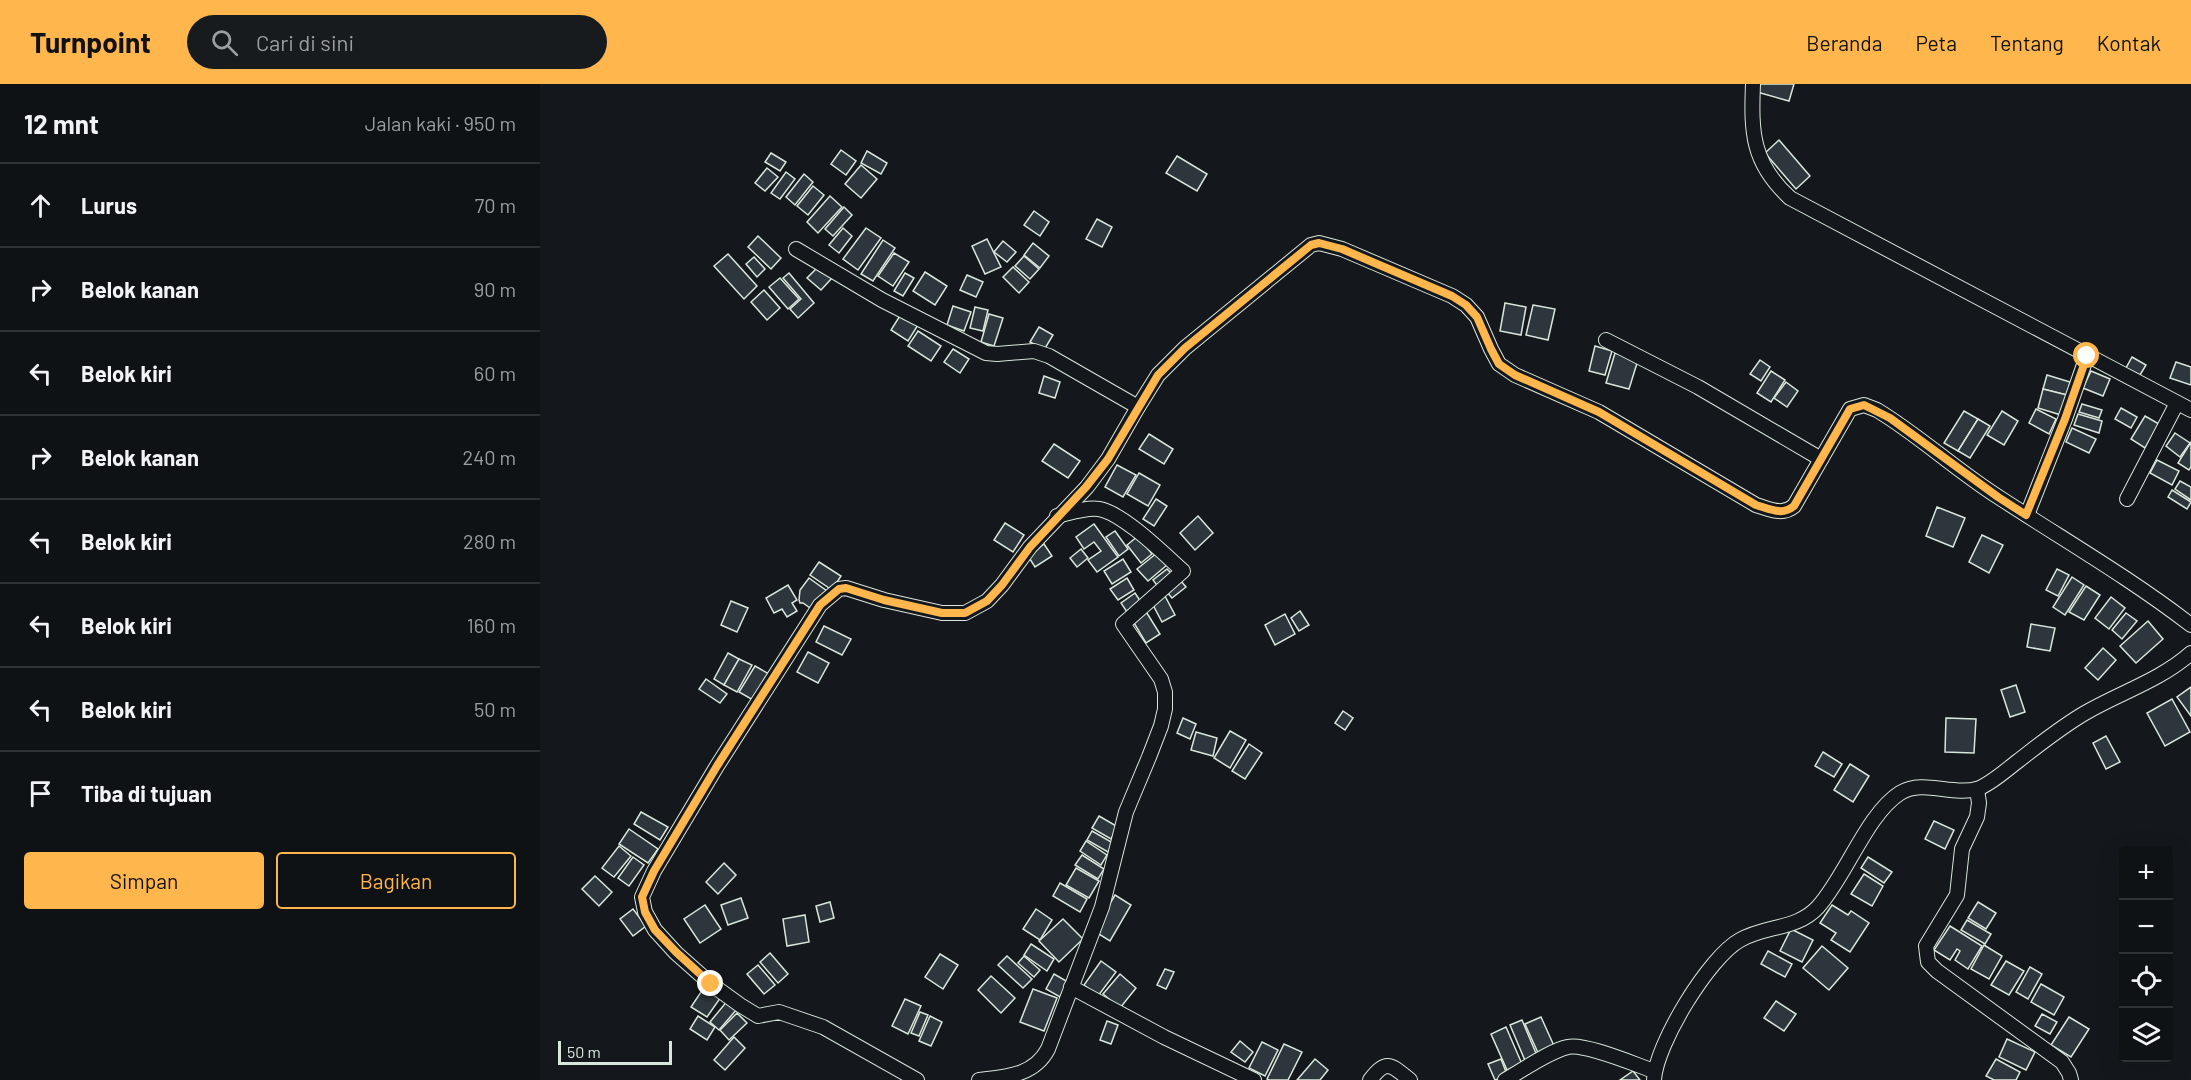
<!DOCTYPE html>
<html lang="id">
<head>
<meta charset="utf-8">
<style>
  :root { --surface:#0f1215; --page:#181b1e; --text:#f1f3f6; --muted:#9b9ea0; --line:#2f3234; --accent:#ffb74d }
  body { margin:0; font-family:Barlow,sans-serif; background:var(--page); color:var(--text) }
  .controls { position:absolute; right:18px; bottom:18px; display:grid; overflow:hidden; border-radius:6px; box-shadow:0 6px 24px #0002 }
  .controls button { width:54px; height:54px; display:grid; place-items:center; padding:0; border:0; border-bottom:2px solid var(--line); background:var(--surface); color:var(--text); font:30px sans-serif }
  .scale { position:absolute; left:18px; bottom:15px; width:114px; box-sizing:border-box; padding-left:6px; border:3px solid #d8e6dc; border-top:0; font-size:16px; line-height:21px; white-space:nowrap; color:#d8e6dc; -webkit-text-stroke:4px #14181c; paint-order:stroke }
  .stop { position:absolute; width:18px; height:18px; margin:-14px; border:4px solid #ffb74d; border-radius:50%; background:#fff }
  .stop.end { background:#ffb74d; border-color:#fff; box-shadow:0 2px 6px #0008 }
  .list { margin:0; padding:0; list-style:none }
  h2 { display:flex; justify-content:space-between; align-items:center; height:78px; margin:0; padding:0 24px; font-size:26px }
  h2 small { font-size:20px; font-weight:400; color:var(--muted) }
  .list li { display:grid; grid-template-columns:39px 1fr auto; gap:18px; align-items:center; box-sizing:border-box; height:84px; padding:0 24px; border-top:2px solid var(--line) }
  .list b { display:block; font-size:22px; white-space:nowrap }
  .list em { font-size:20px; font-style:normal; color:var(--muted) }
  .actions { display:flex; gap:12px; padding:18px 24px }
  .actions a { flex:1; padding:14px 0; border:2px solid var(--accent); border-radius:6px; text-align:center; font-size:21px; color:var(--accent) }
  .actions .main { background:var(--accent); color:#111 }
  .icon { flex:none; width:33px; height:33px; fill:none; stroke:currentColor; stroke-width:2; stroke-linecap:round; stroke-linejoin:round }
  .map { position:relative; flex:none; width:1651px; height:996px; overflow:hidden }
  header { display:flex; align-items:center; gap:36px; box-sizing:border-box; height:84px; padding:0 30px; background:var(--accent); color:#111 }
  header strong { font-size:28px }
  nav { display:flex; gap:33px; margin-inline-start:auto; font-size:21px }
  .search { width:420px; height:54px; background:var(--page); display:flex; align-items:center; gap:15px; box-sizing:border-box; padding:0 21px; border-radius:33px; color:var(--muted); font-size:22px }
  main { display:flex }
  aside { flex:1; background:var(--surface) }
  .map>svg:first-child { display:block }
  .building { fill:#2c363c; stroke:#d8e6dc; stroke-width:1.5 }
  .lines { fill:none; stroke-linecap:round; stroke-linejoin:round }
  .minor-casing { stroke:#d8e6dc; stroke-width:16 }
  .minor { stroke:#14181c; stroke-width:14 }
  .route { stroke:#ffb74d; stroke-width:8 }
</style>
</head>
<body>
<header>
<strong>Turnpoint</strong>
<div class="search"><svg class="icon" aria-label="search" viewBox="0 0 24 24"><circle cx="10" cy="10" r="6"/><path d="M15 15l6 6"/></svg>Cari di sini</div>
<nav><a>Beranda</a><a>Peta</a><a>Tentang</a><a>Kontak</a></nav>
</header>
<main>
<aside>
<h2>12 mnt<small>Jalan kaki · 950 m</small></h2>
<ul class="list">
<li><svg class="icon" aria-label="ahead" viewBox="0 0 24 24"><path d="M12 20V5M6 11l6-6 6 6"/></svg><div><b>Lurus</b></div><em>70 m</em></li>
<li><svg class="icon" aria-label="right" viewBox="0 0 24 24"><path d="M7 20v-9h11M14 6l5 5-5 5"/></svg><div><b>Belok kanan</b></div><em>90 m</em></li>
<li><svg class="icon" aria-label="left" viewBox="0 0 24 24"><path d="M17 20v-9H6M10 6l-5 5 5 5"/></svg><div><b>Belok kiri</b></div><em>60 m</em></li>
<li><svg class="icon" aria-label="right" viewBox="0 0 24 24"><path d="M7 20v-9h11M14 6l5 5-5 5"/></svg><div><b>Belok kanan</b></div><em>240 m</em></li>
<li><svg class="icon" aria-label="left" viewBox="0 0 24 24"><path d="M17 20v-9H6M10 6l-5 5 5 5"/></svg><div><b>Belok kiri</b></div><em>280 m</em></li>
<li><svg class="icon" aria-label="left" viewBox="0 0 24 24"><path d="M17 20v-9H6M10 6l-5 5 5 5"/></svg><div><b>Belok kiri</b></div><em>160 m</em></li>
<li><svg class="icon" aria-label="left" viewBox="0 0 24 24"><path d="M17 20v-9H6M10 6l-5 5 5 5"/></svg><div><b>Belok kiri</b></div><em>50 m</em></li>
<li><svg class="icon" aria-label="arrive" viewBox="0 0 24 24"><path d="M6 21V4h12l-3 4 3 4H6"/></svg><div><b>Tiba di tujuan</b></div></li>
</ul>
<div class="actions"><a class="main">Simpan</a><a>Bagikan</a></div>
</aside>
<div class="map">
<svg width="1651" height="996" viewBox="0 0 1651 996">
  <rect width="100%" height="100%" fill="#14181c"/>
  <g class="building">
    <polygon points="1220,0 1254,0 1249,17 1217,8"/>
    <polygon points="1239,56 1270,92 1256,105 1225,69"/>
    <polygon points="301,66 316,77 306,91 291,80"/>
    <polygon points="327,67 347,79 341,90 321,79"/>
    <polygon points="231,69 246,78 240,87 225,78"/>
    <polygon points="637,72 667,90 657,107 626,89"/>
    <polygon points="321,81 337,95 321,114 305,100"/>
    <polygon points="227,84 238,93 225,107 215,99"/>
    <polygon points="246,88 255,95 240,115 231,109"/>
    <polygon points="264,90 273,98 255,121 246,113"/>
    <polygon points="273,102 284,111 268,131 257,122"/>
    <polygon points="290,112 302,123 278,149 267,138"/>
    <polygon points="304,123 312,131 293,152 285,145"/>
    <polygon points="494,127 509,138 500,152 484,141"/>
    <polygon points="557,135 572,143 562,163 546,155"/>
    <polygon points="303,144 312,152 299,169 289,161"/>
    <polygon points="326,144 341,154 318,186 303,175"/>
    <polygon points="218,152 241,174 231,185 208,163"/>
    <polygon points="447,155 461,183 445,190 432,162"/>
    <polygon points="343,156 355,164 333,197 321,190"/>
    <polygon points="463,157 476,168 467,178 454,168"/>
    <polygon points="493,159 509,172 500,184 484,171"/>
    <polygon points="354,169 369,178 353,202 338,192"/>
    <polygon points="188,170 217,202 204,215 174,182"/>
    <polygon points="484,172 499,185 490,195 475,182"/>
    <polygon points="214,173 225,185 217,193 206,180"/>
    <polygon points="279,182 292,194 281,206 267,194"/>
    <polygon points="473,183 489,198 479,209 463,193"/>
    <polygon points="385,188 407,202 395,221 373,207"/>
    <polygon points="249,189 274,219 258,234 250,225 261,215 243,194"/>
    <polygon points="365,189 374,194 363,212 354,207"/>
    <polygon points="427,191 443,198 436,213 420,206"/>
    <polygon points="240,194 259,215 248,225 229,203"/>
    <polygon points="224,206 240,224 227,236 211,218"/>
    <polygon points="965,219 986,223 981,251 960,247"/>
    <polygon points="993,221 1015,225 1008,256 986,251"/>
    <polygon points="413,222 431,228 424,247 407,241"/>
    <polygon points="435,223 448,226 443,247 430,244"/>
    <polygon points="361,230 378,241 368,257 351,246"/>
    <polygon points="449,230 463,234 454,262 441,258"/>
    <polygon points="499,243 513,251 504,266 490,258"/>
    <polygon points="378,247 401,262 391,277 368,262"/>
    <polygon points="1055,262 1072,267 1065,291 1049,287"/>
    <polygon points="413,265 429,275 420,289 404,278"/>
    <polygon points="1075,269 1098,276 1089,305 1066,299"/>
    <polygon points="1592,273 1606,281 1600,291 1586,284"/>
    <polygon points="1220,276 1230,283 1221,297 1210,290"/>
    <polygon points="1636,278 1651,283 1651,301 1630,294"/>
    <polygon points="1231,287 1245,296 1231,318 1217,309"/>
    <polygon points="1551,287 1570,295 1563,312 1543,304"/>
    <polygon points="1507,291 1530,298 1527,311 1503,305"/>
    <polygon points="504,292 520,298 515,314 499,309"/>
    <polygon points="1246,298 1258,307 1247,323 1234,314"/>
    <polygon points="1503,305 1527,311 1521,331 1498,324"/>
    <polygon points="1542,320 1562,326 1559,334 1539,328"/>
    <polygon points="1581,324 1597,333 1591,344 1575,335"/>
    <polygon points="1496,325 1516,335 1509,350 1489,339"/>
    <polygon points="1424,327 1438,335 1418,367 1404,359"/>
    <polygon points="1462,327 1478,337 1464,361 1447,351"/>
    <polygon points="1538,330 1562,337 1559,349 1534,341"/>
    <polygon points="1605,332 1619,340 1605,364 1591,355"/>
    <polygon points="1438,335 1450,342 1430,374 1418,367"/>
    <polygon points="1532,344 1556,355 1549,369 1526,358"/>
    <polygon points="1635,349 1650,359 1640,373 1626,362"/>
    <polygon points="609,350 633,365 624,380 599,365"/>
    <polygon points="1651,358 1651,383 1649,386 1638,379"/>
    <polygon points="514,360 540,377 528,394 502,377"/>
    <polygon points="1617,376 1639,387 1632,401 1610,389"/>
    <polygon points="577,381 596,391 583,413 565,403"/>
    <polygon points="599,389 620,401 608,422 587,410"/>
    <polygon points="1640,397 1651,403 1651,416 1635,405"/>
    <polygon points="1632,406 1651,418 1647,425 1628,413"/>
    <polygon points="616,415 627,422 614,442 603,435"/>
    <polygon points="1397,423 1425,434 1413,463 1386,452"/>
    <polygon points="658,432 673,449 655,466 640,449"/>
    <polygon points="465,439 484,451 473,468 454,456"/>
    <polygon points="554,440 578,473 557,488 548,476 561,467 554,458 544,465 536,453"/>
    <polygon points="575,447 588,465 579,472 566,453"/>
    <polygon points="1442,451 1463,461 1449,489 1429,478"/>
    <polygon points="598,452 612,470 601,479 587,461"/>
    <polygon points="504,460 512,472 495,483 488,472"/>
    <polygon points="541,465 548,474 537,483 530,474"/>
    <polygon points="617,469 627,481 608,497 597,485"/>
    <polygon points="583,475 591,488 572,500 564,487"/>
    <polygon points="279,478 301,492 292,506 270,491"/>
    <polygon points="627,485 634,492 619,504 613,496"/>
    <polygon points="1517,485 1529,491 1518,512 1506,506"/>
    <polygon points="1532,493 1544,501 1525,531 1513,523"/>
    <polygon points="269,494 287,507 273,526 263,519 260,519 259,516 260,506"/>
    <polygon points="587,494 594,506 578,516 570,505"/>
    <polygon points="640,496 646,503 632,514 626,507"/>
    <polygon points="248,501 257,516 252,519 257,527 247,533 242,525 234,529 226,514"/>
    <polygon points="1546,502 1560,511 1544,536 1529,528"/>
    <polygon points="595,509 601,518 587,528 581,519"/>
    <polygon points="625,512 635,531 622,538 612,519"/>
    <polygon points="1571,513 1585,524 1569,545 1555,534"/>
    <polygon points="191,517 208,524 197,548 181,541"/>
    <polygon points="605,526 620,550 606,559 591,534"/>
    <polygon points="760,527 769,541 759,547 751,534"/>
    <polygon points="1586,529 1597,537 1582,555 1572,546"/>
    <polygon points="745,530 755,550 735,561 725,541"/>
    <polygon points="1608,537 1623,555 1596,579 1580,562"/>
    <polygon points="1491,540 1515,544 1510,567 1487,563"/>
    <polygon points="284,542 311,555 302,571 276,558"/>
    <polygon points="1563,564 1576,576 1558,596 1545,584"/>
    <polygon points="268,568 289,579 278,599 257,588"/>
    <polygon points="188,569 199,575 184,601 174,595"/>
    <polygon points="199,575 212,581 197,608 184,601"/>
    <polygon points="215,582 229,590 213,616 199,608"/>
    <polygon points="166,595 187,610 180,619 159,605"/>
    <polygon points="1476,601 1485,628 1470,633 1461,606"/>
    <polygon points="1651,603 1651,632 1637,613"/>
    <polygon points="1632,615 1650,648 1625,662 1607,629"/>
    <polygon points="803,627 813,634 805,646 795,639"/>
    <polygon points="643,634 656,640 650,655 637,649"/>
    <polygon points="1406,634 1436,635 1434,669 1405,668"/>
    <polygon points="690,647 706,656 690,684 674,674"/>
    <polygon points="656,648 677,654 673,672 651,666"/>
    <polygon points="1566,652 1580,678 1566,685 1553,659"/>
    <polygon points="709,660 722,669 705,695 692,687"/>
    <polygon points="1283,668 1302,680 1294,693 1275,682"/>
    <polygon points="1310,680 1329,692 1313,718 1294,706"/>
    <polygon points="101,728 128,743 120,756 94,740"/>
    <polygon points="559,732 578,743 571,755 552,744"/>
    <polygon points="1394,737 1414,746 1405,765 1385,755"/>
    <polygon points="89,745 118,765 108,779 79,760"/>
    <polygon points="552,747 573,759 568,768 547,756"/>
    <polygon points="546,757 567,771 561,781 540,767"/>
    <polygon points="79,762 91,772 74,793 62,784"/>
    <polygon points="542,771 564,785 558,795 535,781"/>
    <polygon points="93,773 104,781 89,802 78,794"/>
    <polygon points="1328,773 1352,788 1344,799 1321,784"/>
    <polygon points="184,779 196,791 178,810 166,798"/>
    <polygon points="536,784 559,797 549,814 526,801"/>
    <polygon points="1324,790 1343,802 1332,822 1311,810"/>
    <polygon points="55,792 72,808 59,822 42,805"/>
    <polygon points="520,799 547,815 540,828 513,812"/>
    <polygon points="575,811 591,821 570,857 554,847"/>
    <polygon points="201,814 208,834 188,841 181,821"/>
    <polygon points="290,818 294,834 280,838 276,822"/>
    <polygon points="1438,818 1456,829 1446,845 1428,834"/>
    <polygon points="165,821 181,845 160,859 144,835"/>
    <polygon points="1292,821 1308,831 1311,827 1329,839 1310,868 1291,856 1296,849 1280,839"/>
    <polygon points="93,825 106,842 93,852 80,835"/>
    <polygon points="496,825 512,836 500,856 483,845"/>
    <polygon points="265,831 269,858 247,862 243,835"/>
    <polygon points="523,835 543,855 519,878 499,857"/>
    <polygon points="1427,836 1451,850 1445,860 1421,846"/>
    <polygon points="1410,842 1442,862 1428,885 1415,876 1420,867 1417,865 1410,876 1394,866"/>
    <polygon points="1251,845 1273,856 1262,878 1240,867"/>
    <polygon points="491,860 514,875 507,887 484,871"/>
    <polygon points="1444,861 1462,872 1449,895 1431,885"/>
    <polygon points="1282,862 1308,884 1289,906 1263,884"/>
    <polygon points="1228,867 1252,880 1245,893 1221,880"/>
    <polygon points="230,869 248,890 238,899 220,878"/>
    <polygon points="400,870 418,881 403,905 385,893"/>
    <polygon points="467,872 492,895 483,904 458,881"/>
    <polygon points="484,872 500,886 494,893 478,879"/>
    <polygon points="561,877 576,888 558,912 544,901"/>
    <polygon points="1466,877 1484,887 1469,911 1451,901"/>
    <polygon points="218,881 235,901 224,910 207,890"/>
    <polygon points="1490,883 1502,890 1488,915 1476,908"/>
    <polygon points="625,885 634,888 626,905 617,901"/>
    <polygon points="514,890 528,898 520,913 506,905"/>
    <polygon points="580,890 596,904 580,924 563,910"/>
    <polygon points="451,892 475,914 461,929 438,906"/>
    <polygon points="1501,900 1524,913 1514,931 1491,918"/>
    <polygon points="165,902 181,913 167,933 151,923"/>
    <polygon points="493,905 517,914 504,947 480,938"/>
    <polygon points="365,915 381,922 368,950 352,942"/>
    <polygon points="188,916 197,925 179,946 170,938"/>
    <polygon points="1236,917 1256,930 1244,947 1224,934"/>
    <polygon points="380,928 388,931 379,952 371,949"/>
    <polygon points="197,929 207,939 189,956 180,946"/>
    <polygon points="1502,930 1517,938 1510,950 1495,942"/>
    <polygon points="158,932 175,943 167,956 150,945"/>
    <polygon points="390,932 402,938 391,962 379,957"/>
    <polygon points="1001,933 1015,964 999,971 985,940"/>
    <polygon points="1529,933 1549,945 1531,973 1511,961"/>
    <polygon points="982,936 998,974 986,979 970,941"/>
    <polygon points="567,937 578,941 571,960 560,956"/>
    <polygon points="966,943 982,980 967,986 951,950"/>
    <polygon points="194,953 205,964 185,986 174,976"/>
    <polygon points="1467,955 1495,968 1486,986 1459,973"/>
    <polygon points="700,957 713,968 705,978 691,968"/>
    <polygon points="722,958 738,966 725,992 709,984"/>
    <polygon points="744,960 762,968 748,996 729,996 727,995"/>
    <polygon points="775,975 788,986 780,996 757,996"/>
    <polygon points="961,975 968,993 955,996 948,980"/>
    <polygon points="1456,975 1480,988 1476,996 1454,996 1446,992"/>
    <polygon points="1093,987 1100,996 1080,996"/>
  </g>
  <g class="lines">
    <g class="minor-casing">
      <g id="minor">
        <path d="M1213,0C1211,49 1212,79 1250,114L1651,326"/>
        <path d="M256,165L342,216L446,269L457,270L494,267L509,272L598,323L618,291L645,264L771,161L779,159L802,165L912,212L926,221L937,233L951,265L959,280L975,291L1059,328L1216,421C1230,425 1242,432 1254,422L1310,325L1324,321L1337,326C1380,352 1417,387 1460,414C1524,456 1590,494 1651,541"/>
        <polyline points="1066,256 1158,303 1281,375"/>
        <polyline points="1587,415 1637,319"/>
        <polyline points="1487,431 1525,335 1547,272"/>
        <polyline points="1437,705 1439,719 1437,733 1422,765 1417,811 1386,862 1388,878 1397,887 1522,978 1529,989 1531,996"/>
        <polyline points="531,903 624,953 714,996"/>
        <polyline points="377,996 283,943 239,928 218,932 200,921 171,900 136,869 115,846 105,828 102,813 114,787 177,682 280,521 299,505 306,504 344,516 402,529 425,529 447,517 462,501 490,463 547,403 568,375 598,323"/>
        <path d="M439,996C465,993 494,992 508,965L562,823L586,728L609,673L621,642L625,625V608L621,595L583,540L643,487C624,470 583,429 559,425C546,423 530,429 517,432"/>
        <path d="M830,996C847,974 851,981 870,996"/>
        <path d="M965,996C981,987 1011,966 1028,963C1045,959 1096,981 1114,987"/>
        <path d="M1114,996C1116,960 1169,873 1200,856C1226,841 1257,846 1278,823C1306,792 1327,730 1360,709C1383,695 1412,712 1437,705C1451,700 1466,686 1478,677C1500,660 1521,643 1545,629C1579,609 1621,596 1651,569"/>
      </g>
    </g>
    <use href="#minor" class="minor"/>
  </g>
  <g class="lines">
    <path class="route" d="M171,900L136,868L115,846L105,828L102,813L114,787L177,682L280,521L299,505L306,504L344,516L402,529H425L447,517L462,501L490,463L546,403L568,375L618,291L645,264L771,161L779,159L802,165L912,212L926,221L937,233L951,265L959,280L975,291L1059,328L1216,421C1230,425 1242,432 1254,422L1310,325L1324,321L1350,334L1458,413L1486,431L1525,335L1547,272"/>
  </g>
</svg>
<div class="controls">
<button>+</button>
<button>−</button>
<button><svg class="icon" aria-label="locate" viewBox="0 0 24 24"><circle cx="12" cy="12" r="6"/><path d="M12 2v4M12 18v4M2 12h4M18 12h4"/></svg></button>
<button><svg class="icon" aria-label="layers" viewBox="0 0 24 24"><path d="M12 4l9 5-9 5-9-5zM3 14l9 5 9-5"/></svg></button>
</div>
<div class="scale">50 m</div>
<div class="stop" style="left:1547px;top:272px"></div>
<div class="stop end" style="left:171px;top:900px"></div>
</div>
</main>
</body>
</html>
